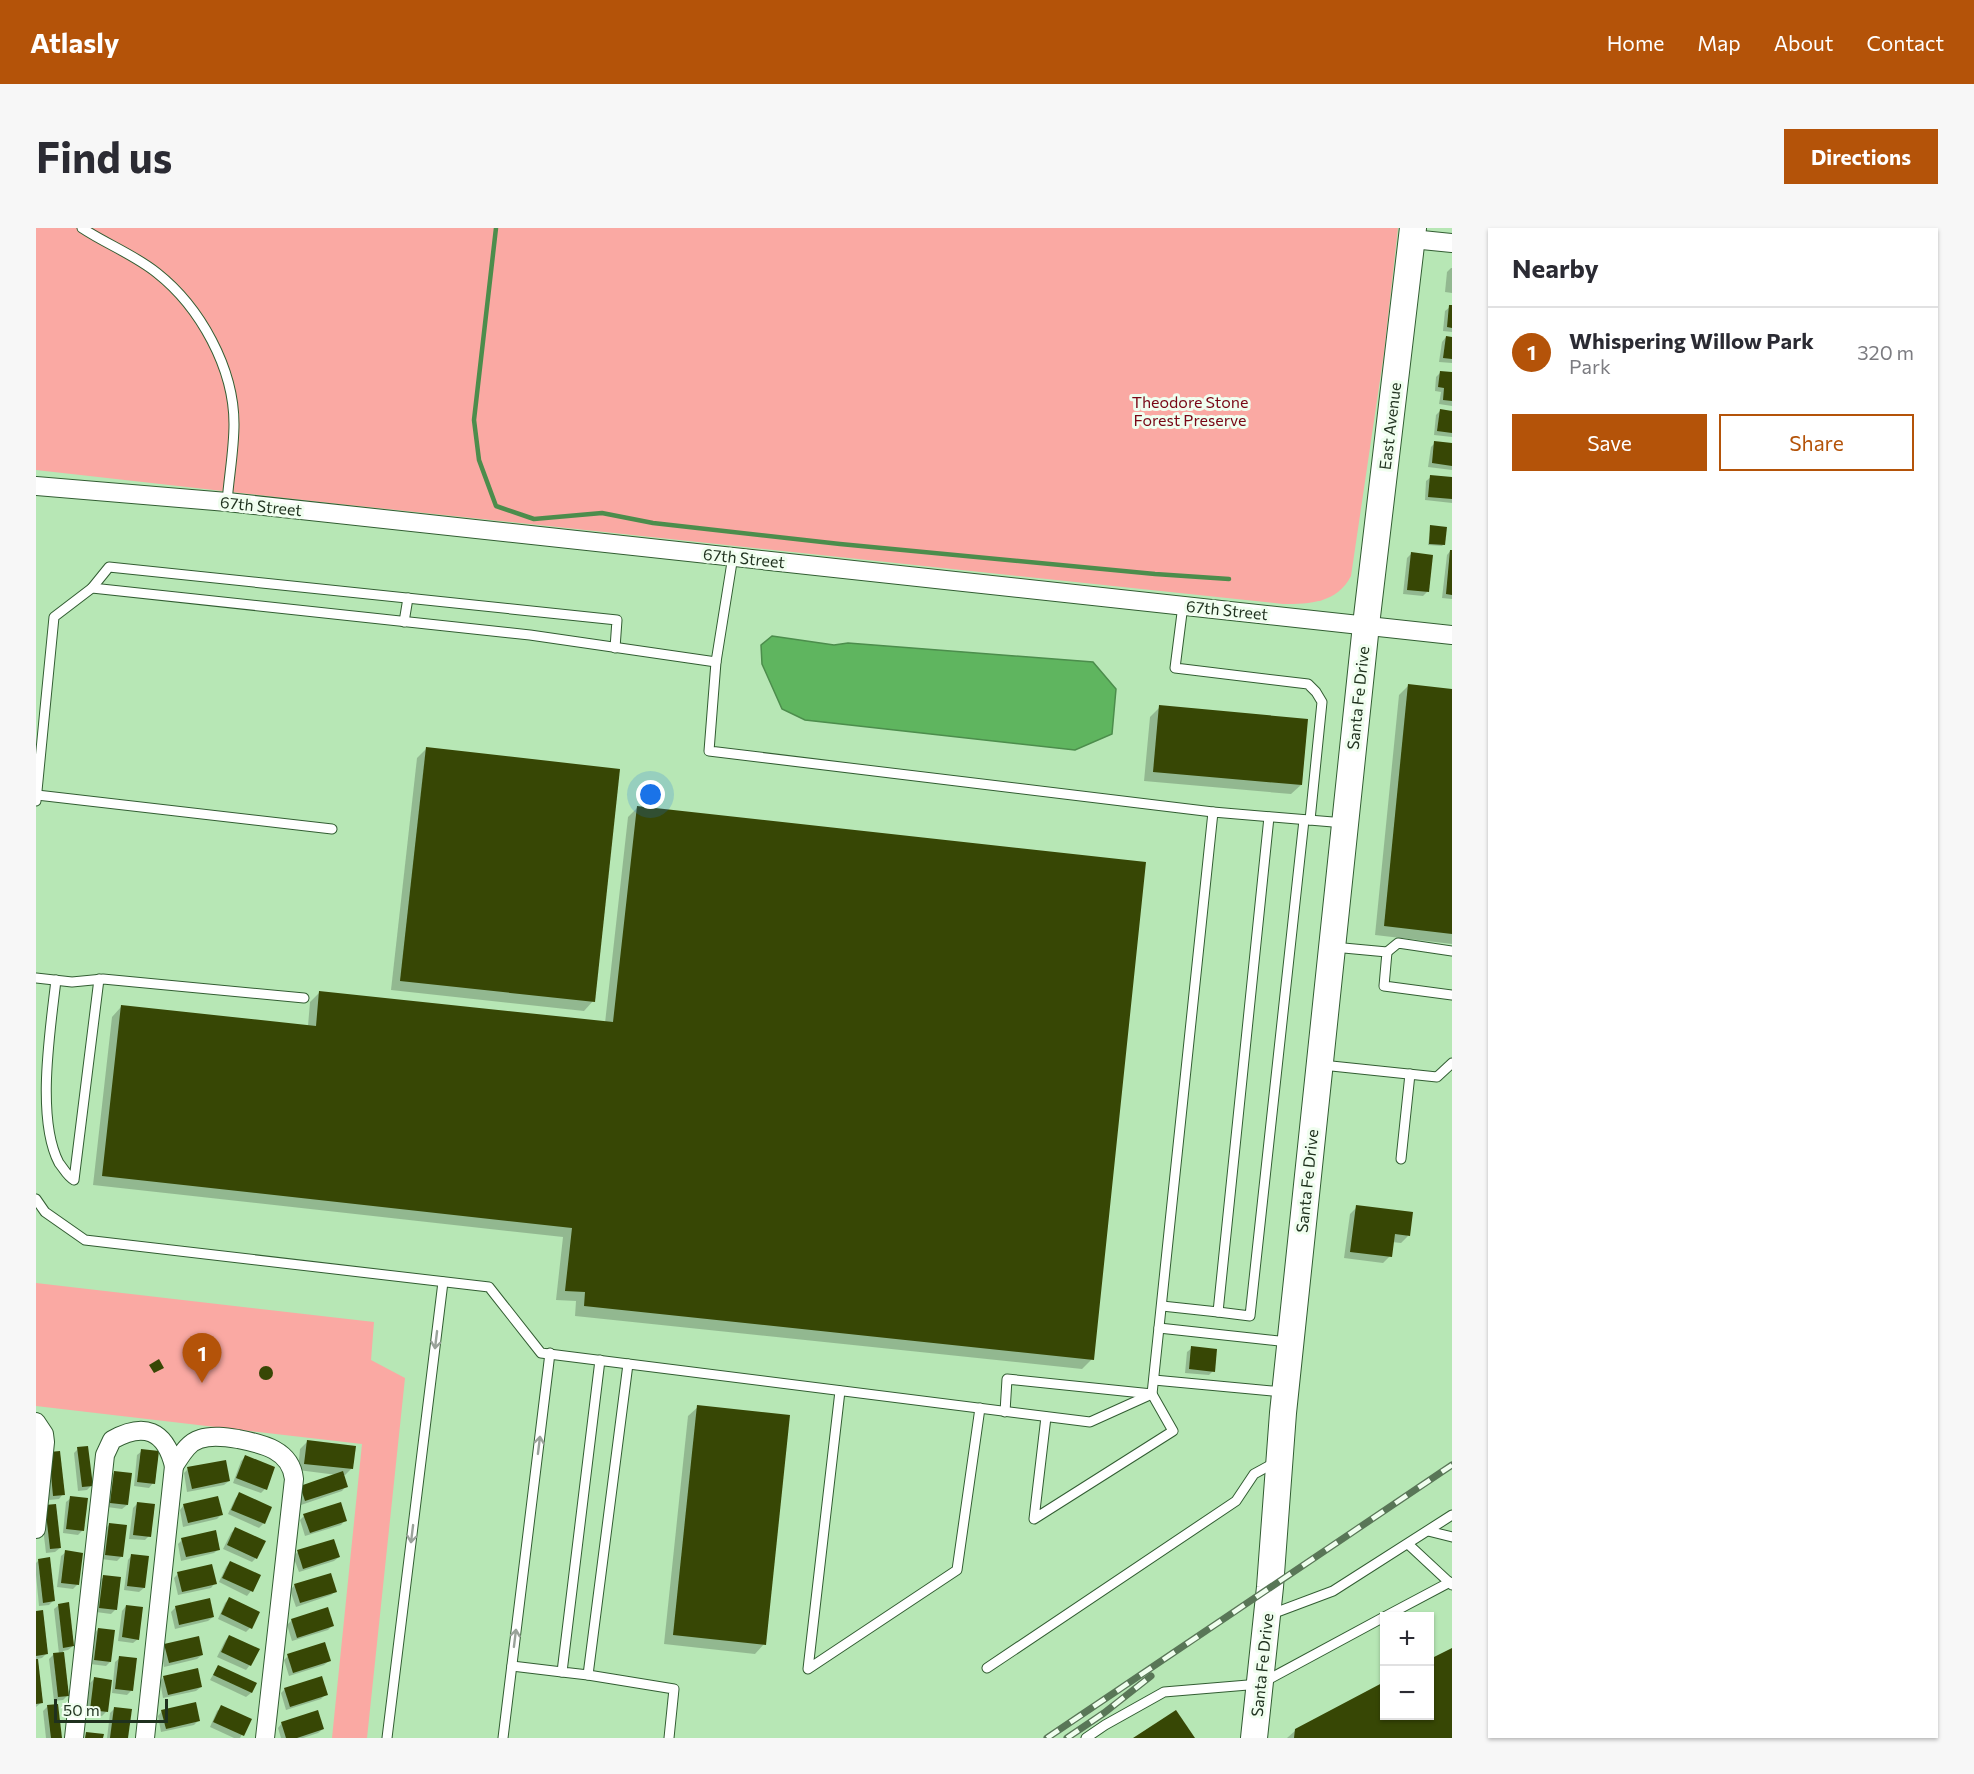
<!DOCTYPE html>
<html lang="en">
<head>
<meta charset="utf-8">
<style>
  :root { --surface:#fff; --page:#f7f7f7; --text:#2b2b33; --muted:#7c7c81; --line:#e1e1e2; --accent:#b45309 }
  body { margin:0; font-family:Commissioner,sans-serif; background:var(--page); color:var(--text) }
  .controls { position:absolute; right:18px; bottom:18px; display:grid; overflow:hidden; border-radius:0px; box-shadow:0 2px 4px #0004 }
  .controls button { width:54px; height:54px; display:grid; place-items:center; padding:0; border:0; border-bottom:2px solid var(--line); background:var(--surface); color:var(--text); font:30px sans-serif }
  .scale { position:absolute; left:18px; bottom:15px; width:114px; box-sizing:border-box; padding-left:6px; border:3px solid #1f311e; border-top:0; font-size:16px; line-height:21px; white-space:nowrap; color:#1f311e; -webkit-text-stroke:4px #f0feef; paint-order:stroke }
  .you { position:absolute; left:615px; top:567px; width:21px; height:21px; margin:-15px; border:4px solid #fff; border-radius:50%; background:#1a73e8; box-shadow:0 0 0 9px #1a73e833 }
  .badge { display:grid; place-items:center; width:39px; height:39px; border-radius:50%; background:var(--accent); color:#fff; font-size:20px; font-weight:700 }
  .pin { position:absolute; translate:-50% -50px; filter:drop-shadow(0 2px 3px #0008) }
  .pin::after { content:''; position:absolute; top:32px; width:21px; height:18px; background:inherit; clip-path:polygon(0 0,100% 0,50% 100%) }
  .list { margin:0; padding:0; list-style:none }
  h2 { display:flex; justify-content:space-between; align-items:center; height:78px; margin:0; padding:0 24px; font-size:26px }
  h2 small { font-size:20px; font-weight:400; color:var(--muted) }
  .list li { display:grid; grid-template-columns:39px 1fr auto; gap:18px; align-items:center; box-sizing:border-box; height:90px; padding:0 24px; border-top:2px solid var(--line) }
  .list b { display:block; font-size:22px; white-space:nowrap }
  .list p { margin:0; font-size:20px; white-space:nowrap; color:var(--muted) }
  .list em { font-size:20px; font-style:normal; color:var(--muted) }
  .actions { display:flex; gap:12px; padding:18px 24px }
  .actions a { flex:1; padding:14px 0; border:2px solid var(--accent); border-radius:0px; text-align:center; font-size:21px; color:var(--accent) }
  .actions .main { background:var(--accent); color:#fff }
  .map { position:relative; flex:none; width:1416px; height:1510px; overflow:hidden; border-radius:0px }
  header { display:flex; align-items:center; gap:36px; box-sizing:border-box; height:84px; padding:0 30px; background:var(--accent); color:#fff }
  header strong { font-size:28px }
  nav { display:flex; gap:33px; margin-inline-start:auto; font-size:21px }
  .intro { display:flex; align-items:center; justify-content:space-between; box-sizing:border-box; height:144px; padding:0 36px }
  h1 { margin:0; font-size:42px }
  .button { padding:15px 27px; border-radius:0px; background:var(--accent); color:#fff; font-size:21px; font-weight:700 }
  main { display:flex; gap:36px; padding:0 36px }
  aside { flex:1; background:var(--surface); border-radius:0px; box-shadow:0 2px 4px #0004 }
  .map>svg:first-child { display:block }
  .green { fill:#faa9a3 }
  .water { fill:#5fb55f; stroke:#4c8d4c; stroke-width:1.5 }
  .shadow { fill:#0003 }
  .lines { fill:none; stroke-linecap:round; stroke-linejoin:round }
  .stream { stroke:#4c8d4c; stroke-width:4.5 }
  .building { fill:#374705 }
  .lane-casing { stroke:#325d32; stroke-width:11 }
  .street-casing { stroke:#325d32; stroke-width:20 }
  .secondary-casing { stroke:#325d32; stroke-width:28 }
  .lane { stroke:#fff; stroke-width:9 }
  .street { stroke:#fff; stroke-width:18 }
  .secondary { stroke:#fff; stroke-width:26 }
  .rail-casing { stroke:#597657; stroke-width:7 }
  .rail { stroke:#f0feef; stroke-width:4.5; stroke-dasharray:14; stroke-linecap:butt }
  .oneway { stroke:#9aa29a }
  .labels { text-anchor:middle; stroke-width:6; stroke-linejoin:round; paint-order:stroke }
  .park-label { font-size:16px; fill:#780715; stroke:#f0feef }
  .street-label { font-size:16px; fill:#1f311e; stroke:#f0feef }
</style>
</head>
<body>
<header>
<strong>Atlasly</strong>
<nav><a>Home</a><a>Map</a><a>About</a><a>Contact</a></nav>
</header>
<div class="intro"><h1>Find us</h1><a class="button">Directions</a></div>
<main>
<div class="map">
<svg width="1416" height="1510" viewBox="0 0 1416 1510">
  <rect width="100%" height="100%" fill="#b7e7b5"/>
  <g class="green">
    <path d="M0,0H1362L1348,125L1315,348C1301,375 1274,376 1247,376L294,275L0,242Z"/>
    <polygon points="0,1055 338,1094 335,1132 369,1150 331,1510 296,1510 326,1216 0,1178"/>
  </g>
  <polygon class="water" points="736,408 798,417 812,415 1057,434 1080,461 1076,506 1039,522 769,492 746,481 726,436 725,417"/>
  <g class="shadow">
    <polygon points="1415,40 1416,40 1416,65 1409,64 1411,44"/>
    <polygon points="1414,79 1416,79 1416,104 1407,103 1409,83"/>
    <polygon points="1410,109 1416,110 1416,135 1403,134 1406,114"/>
    <polygon points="1404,145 1416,146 1416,178 1403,176 1405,164 1399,163 1400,149"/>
    <polygon points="1404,183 1416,184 1416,209 1398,207 1400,187"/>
    <polygon points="1399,215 1416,217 1416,242 1392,239 1395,219"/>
    <polygon points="1395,249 1416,251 1416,275 1389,272 1390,253"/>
    <polygon points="1395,299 1408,316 1406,318 1392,317"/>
    <polygon points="1415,322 1416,322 1416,371 1406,370 1411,327"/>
    <polygon points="1375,326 1391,364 1387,368 1367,366 1371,330"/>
    <polygon points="1372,458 1416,463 1416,716 1339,707 1363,467"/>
    <polygon points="1124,479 1265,557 1255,566 1108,553 1114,489"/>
    <polygon points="390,521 557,773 548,783 355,762 381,530"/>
    <polygon points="601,580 1056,1131 1046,1141 539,1088 540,1073 520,1072 527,1009 57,957 76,789 85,779 272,798 274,774 283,765 569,795 592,589"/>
    <polygon points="1321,979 1372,1008 1365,1015 1356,1014 1354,1028 1347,1035 1308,1030 1314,986"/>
    <polygon points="1156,1120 1177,1143 1173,1147 1149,1145 1151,1124"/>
    <circle cx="229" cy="1146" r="6"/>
    <polygon points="662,1179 728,1416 719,1426 628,1416 652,1188"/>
    <polygon points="271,1214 316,1240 309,1247 306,1247 310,1258 306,1263 265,1277 260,1264 301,1247 262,1242 264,1221"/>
    <polygon points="42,1221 55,1258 51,1262 42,1263 38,1225"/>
    <polygon points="106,1223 117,1255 113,1260 98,1258 101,1227"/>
    <polygon points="209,1229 229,1261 225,1265 197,1255 205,1233"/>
    <polygon points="9,1230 27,1266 23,1271 13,1272"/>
    <polygon points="152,1241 193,1253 188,1257 151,1264 148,1245"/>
    <polygon points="79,1244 91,1277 86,1281 71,1279 75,1249"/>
    <polygon points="203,1266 228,1295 223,1300 192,1286 199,1271"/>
    <polygon points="35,1270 47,1302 42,1307 27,1305 30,1274"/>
    <polygon points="101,1276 113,1308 109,1312 93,1311 97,1280"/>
    <polygon points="148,1277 185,1287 181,1291 147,1299 144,1282"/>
    <polygon points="10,1279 24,1320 19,1324 10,1325 5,1283"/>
    <polygon points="268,1288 309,1292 305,1297 269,1308 264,1292"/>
    <polygon points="74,1296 85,1329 81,1333 65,1331 69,1301"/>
    <polygon points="199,1301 220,1330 216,1334 187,1321 195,1305"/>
    <polygon points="146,1312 183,1321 178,1325 145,1333 142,1316"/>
    <polygon points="30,1324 41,1357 37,1361 21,1359 25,1328"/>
    <polygon points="262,1324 303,1329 298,1333 263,1344 257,1328"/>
    <polygon points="96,1327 108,1360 103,1364 88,1362 92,1332"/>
    <polygon points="3,1332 17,1373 13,1377 3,1378 0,1347 0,1335"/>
    <polygon points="194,1334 215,1363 211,1368 183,1354 190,1339"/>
    <polygon points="142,1346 179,1355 175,1360 142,1367 138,1350"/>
    <polygon points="68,1349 80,1381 75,1386 60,1384 63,1353"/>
    <polygon points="259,1357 300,1363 295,1367 260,1379 254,1362"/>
    <polygon points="193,1371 214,1400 210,1404 182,1391 189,1375"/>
    <polygon points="23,1377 37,1418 32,1422 27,1423 32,1467 27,1472 18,1473 13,1431 18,1426 23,1426 18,1381"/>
    <polygon points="90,1378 102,1411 97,1415 82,1413 86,1383"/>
    <polygon points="140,1379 177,1389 172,1393 139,1401 135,1384"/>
    <polygon points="0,1385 10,1426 6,1430 1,1431 6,1474 0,1479"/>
    <polygon points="256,1392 296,1398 292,1402 256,1413 251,1397"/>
    <polygon points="62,1401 74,1434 70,1438 54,1436 58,1406"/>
    <polygon points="193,1408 214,1437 210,1442 181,1429 189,1413"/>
    <polygon points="129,1417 166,1427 161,1431 128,1439 125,1422"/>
    <polygon points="1416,1422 1416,1510 1251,1510 1260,1502 1348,1456 1348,1488 1394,1488 1394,1433"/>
    <polygon points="252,1428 293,1433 288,1437 253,1448 248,1432"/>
    <polygon points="84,1430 96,1462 91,1467 76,1465 79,1434"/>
    <polygon points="182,1438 219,1456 215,1465 210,1469 174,1452"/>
    <polygon points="128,1449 165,1459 160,1463 127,1470 124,1453"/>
    <polygon points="58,1451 70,1484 66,1488 50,1486 54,1455"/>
    <polygon points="249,1461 290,1466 285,1471 250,1482 245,1465"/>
    <polygon points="21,1477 25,1510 10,1510 7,1483 12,1478"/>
    <polygon points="186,1479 214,1492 204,1510 198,1510 174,1499 181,1483"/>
    <polygon points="78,1481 94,1482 91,1510 71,1510 74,1485"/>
    <polygon points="126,1483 163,1492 158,1497 125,1504 122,1488"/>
    <polygon points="246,1495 287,1501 282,1505 267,1510 245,1510 242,1500"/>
  </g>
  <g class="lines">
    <polyline class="stream" points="460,0 438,192 443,232 460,278 498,291 566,285 617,295 804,316 1119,346 1193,351"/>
  </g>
  <g class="building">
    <polygon points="1413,77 1416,77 1416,100 1411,99"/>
    <polygon points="1410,108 1416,109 1416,131 1407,130"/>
    <polygon points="1404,143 1416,144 1416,173 1407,172 1408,160 1402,159"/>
    <polygon points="1404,181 1416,183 1416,205 1401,203"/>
    <polygon points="1398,213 1416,215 1416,238 1396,235"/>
    <polygon points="1394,247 1416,249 1416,271 1392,269"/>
    <polygon points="1394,297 1411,299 1409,317 1393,316"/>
    <polygon points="1414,322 1416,322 1416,367 1410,366"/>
    <polygon points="1375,324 1397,327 1393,364 1371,362"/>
    <polygon points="1372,456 1416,461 1416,706 1348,698"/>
    <polygon points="1123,477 1272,491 1266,557 1117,544"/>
    <polygon points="390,519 584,541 559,774 364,753"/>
    <polygon points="601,578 1110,634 1058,1132 548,1078 549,1064 529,1063 536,1000 66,948 85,777 280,798 283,763 577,794"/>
    <polygon points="1320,977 1377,984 1374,1008 1359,1006 1356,1029 1314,1024"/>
    <polygon points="1155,1118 1181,1121 1179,1144 1153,1141"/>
    <polygon points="123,1131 128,1140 118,1145 113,1137"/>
    <circle cx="230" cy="1145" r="7"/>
    <polygon points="661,1177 754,1187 730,1417 637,1407"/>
    <polygon points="271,1212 320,1218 317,1241 268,1236"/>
    <polygon points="52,1218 57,1258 46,1259 41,1219"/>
    <polygon points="105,1221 123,1223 119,1256 101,1254"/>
    <polygon points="24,1223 29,1267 17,1268 13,1224"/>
    <polygon points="209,1227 239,1239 231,1262 200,1250"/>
    <polygon points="190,1232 194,1253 156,1261 151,1239"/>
    <polygon points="78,1243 96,1245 92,1277 74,1275"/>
    <polygon points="307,1243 312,1259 269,1273 264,1258"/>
    <polygon points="203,1264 236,1279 229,1296 195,1282"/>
    <polygon points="34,1268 52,1270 48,1303 30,1301"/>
    <polygon points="182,1268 187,1287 152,1295 147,1276"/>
    <polygon points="101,1274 119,1276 115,1309 97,1307"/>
    <polygon points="305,1274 311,1293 274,1305 267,1286"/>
    <polygon points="20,1276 25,1320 14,1321 9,1277"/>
    <polygon points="73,1295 91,1297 87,1329 69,1327"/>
    <polygon points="199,1299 230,1313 221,1331 191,1317"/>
    <polygon points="180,1302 184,1322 150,1329 145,1310"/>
    <polygon points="298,1311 304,1329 267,1341 261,1322"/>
    <polygon points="29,1322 47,1325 43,1357 25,1355"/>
    <polygon points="95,1326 113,1328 109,1360 91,1358"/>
    <polygon points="14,1329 19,1373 7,1375 2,1331"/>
    <polygon points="194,1333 225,1347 217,1364 186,1350"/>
    <polygon points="176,1336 181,1356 146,1364 141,1344"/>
    <polygon points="295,1345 301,1364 264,1375 258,1356"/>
    <polygon points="67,1347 85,1349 81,1382 63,1380"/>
    <polygon points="193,1369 224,1384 216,1401 185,1386"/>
    <polygon points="174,1370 178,1389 143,1397 139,1378"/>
    <polygon points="33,1374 38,1418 27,1420 22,1376"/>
    <polygon points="90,1377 107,1379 103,1412 86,1409"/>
    <polygon points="292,1379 298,1398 261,1410 255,1391"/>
    <polygon points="7,1382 12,1426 0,1428 0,1383"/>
    <polygon points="62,1400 79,1402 75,1434 58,1432"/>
    <polygon points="193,1407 224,1421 215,1438 185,1424"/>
    <polygon points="163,1408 167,1427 133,1435 128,1416"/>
    <polygon points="289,1414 295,1433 257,1445 251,1426"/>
    <polygon points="1416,1420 1416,1510 1258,1510 1259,1501 1348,1454 1348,1488 1394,1488 1394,1431"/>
    <polygon points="28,1424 33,1468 22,1469 17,1425"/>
    <polygon points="83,1428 101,1430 97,1463 79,1461"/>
    <polygon points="0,1431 2,1431 7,1475 0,1476"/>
    <polygon points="182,1437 221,1455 216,1465 177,1447"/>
    <polygon points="162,1440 166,1459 132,1467 127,1448"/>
    <polygon points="286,1448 292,1467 254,1479 248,1460"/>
    <polygon points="58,1449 76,1452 72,1484 54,1482"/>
    <polygon points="160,1474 164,1493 130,1501 125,1482"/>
    <polygon points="22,1476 26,1510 15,1510 11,1477"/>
    <polygon points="185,1477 216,1491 208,1508 177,1494"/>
    <polygon points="78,1479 96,1481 92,1510 74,1510"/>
    <polygon points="282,1482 288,1501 261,1510 250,1510 245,1494"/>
    <polygon points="1140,1482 1159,1510 1097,1510"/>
    <polygon points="50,1504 68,1506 67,1510 49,1510"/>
  </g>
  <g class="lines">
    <g class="lane-casing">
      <g id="lane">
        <path d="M46,0C70,16 99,27 121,45C164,79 198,140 198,196C198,222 193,248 191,274"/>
        <polyline points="56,360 73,339 581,392 579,420"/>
        <polyline points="1147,377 1139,440 1272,456 1280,464 1286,474 1274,592"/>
        <polyline points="368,394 372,370"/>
        <polyline points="680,434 673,523 1177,584"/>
        <polyline points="1,567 296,601"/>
        <polyline points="0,573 18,389 56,360 494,407 680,434 697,328"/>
        <polyline points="1297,719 1351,724 1348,758 1416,767"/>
        <polyline points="1351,724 1362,715 1416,723"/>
        <polyline points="0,750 36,754 67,751 268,770"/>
        <path d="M20,752C14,804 0,891 23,935C28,941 31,948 38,952L63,751"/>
        <polyline points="1286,837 1401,849 1416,835"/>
        <polyline points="1365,931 1374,846"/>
        <polyline points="0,971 9,984 49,1012 453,1059 505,1125 1054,1194 1116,1166 1177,584 1309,595"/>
        <polyline points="1126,1078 1182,1084 1233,589"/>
        <polyline points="1182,1084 1214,1088 1268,592"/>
        <polyline points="1123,1100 1252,1114"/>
        <polyline points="564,1132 526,1444 552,1447 592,1136"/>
        <polyline points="1118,1152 1247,1164"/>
        <polyline points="804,1163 772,1441 921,1342 944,1180"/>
        <polyline points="969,1184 971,1151 1116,1166 1137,1203 998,1291 1010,1189"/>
        <polyline points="1392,1303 1416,1309"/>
        <polyline points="1372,1316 1416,1357"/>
        <polyline points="1233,1387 1297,1363 1416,1287"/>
        <polyline points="1350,1388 1414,1354"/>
        <polyline points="476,1438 526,1444"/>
        <polyline points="951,1440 1200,1273 1218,1246 1240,1234"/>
        <polyline points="552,1447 638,1461 633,1510"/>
        <polyline points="351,1510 407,1054"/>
        <polyline points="467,1510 514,1125"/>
        <polyline points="1050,1510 1069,1497 1128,1464 1224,1456 1348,1389"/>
      </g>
    </g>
    <g class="street-casing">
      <g id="street">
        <polyline points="1376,11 1416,15"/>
        <polyline points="0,258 191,274 1416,407"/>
        <polyline points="0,1194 8,1206 9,1214 0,1301"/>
        <path d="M38,1510L69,1227L76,1212C108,1194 129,1202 138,1238C145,1228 151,1215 164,1211C176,1207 190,1209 202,1211C227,1216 255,1222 258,1251L229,1510"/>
        <polyline points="109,1510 138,1238"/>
      </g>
    </g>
    <g class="secondary-casing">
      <polyline id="secondary" points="1218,1510 1234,1359 1247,1185 1330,397 1377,0"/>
    </g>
    <use href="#lane" class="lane"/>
    <use href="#street" class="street"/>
    <use href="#secondary" class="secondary"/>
    <g class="rail-casing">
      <g id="rail">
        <polyline points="1011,1510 1416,1237"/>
        <polyline points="1031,1510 1068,1485 1115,1448"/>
      </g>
    </g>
    <use href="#rail" class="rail"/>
  </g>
  <defs><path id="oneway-shaft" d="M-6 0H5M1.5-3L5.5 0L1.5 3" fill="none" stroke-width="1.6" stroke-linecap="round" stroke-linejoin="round" transform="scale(1.5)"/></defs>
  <g class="oneway">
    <use href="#oneway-shaft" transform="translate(400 1112) rotate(97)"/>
    <use href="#oneway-shaft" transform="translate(503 1217) rotate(-83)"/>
    <use href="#oneway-shaft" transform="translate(376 1306) rotate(97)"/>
    <use href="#oneway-shaft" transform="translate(479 1410) rotate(-83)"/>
  </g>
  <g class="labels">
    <g class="park-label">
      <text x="1154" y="180">Theodore Stone<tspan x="1154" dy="18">Forest Preserve</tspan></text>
    </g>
    <g class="street-label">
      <text transform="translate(1354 198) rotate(-83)" y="6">East Avenue</text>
      <text transform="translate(225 278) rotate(6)" y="6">67th Street</text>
      <text transform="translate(708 330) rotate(6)" y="6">67th Street</text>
      <text transform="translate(1191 382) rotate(6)" y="6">67th Street</text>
      <text transform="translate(1322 470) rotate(-84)" y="6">Santa Fe Drive</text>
      <text transform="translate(1271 953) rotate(-84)" y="6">Santa Fe Drive</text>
      <text transform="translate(1226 1437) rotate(-84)" y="6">Santa Fe Drive</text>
    </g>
  </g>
</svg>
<div class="controls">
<button>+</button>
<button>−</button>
</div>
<div class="scale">50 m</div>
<div class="you"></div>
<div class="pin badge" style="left:166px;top:1155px">1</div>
</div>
<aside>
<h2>Nearby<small></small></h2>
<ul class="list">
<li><span class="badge">1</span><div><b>Whispering Willow Park</b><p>Park</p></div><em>320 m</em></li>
</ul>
<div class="actions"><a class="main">Save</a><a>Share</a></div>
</aside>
</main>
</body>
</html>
